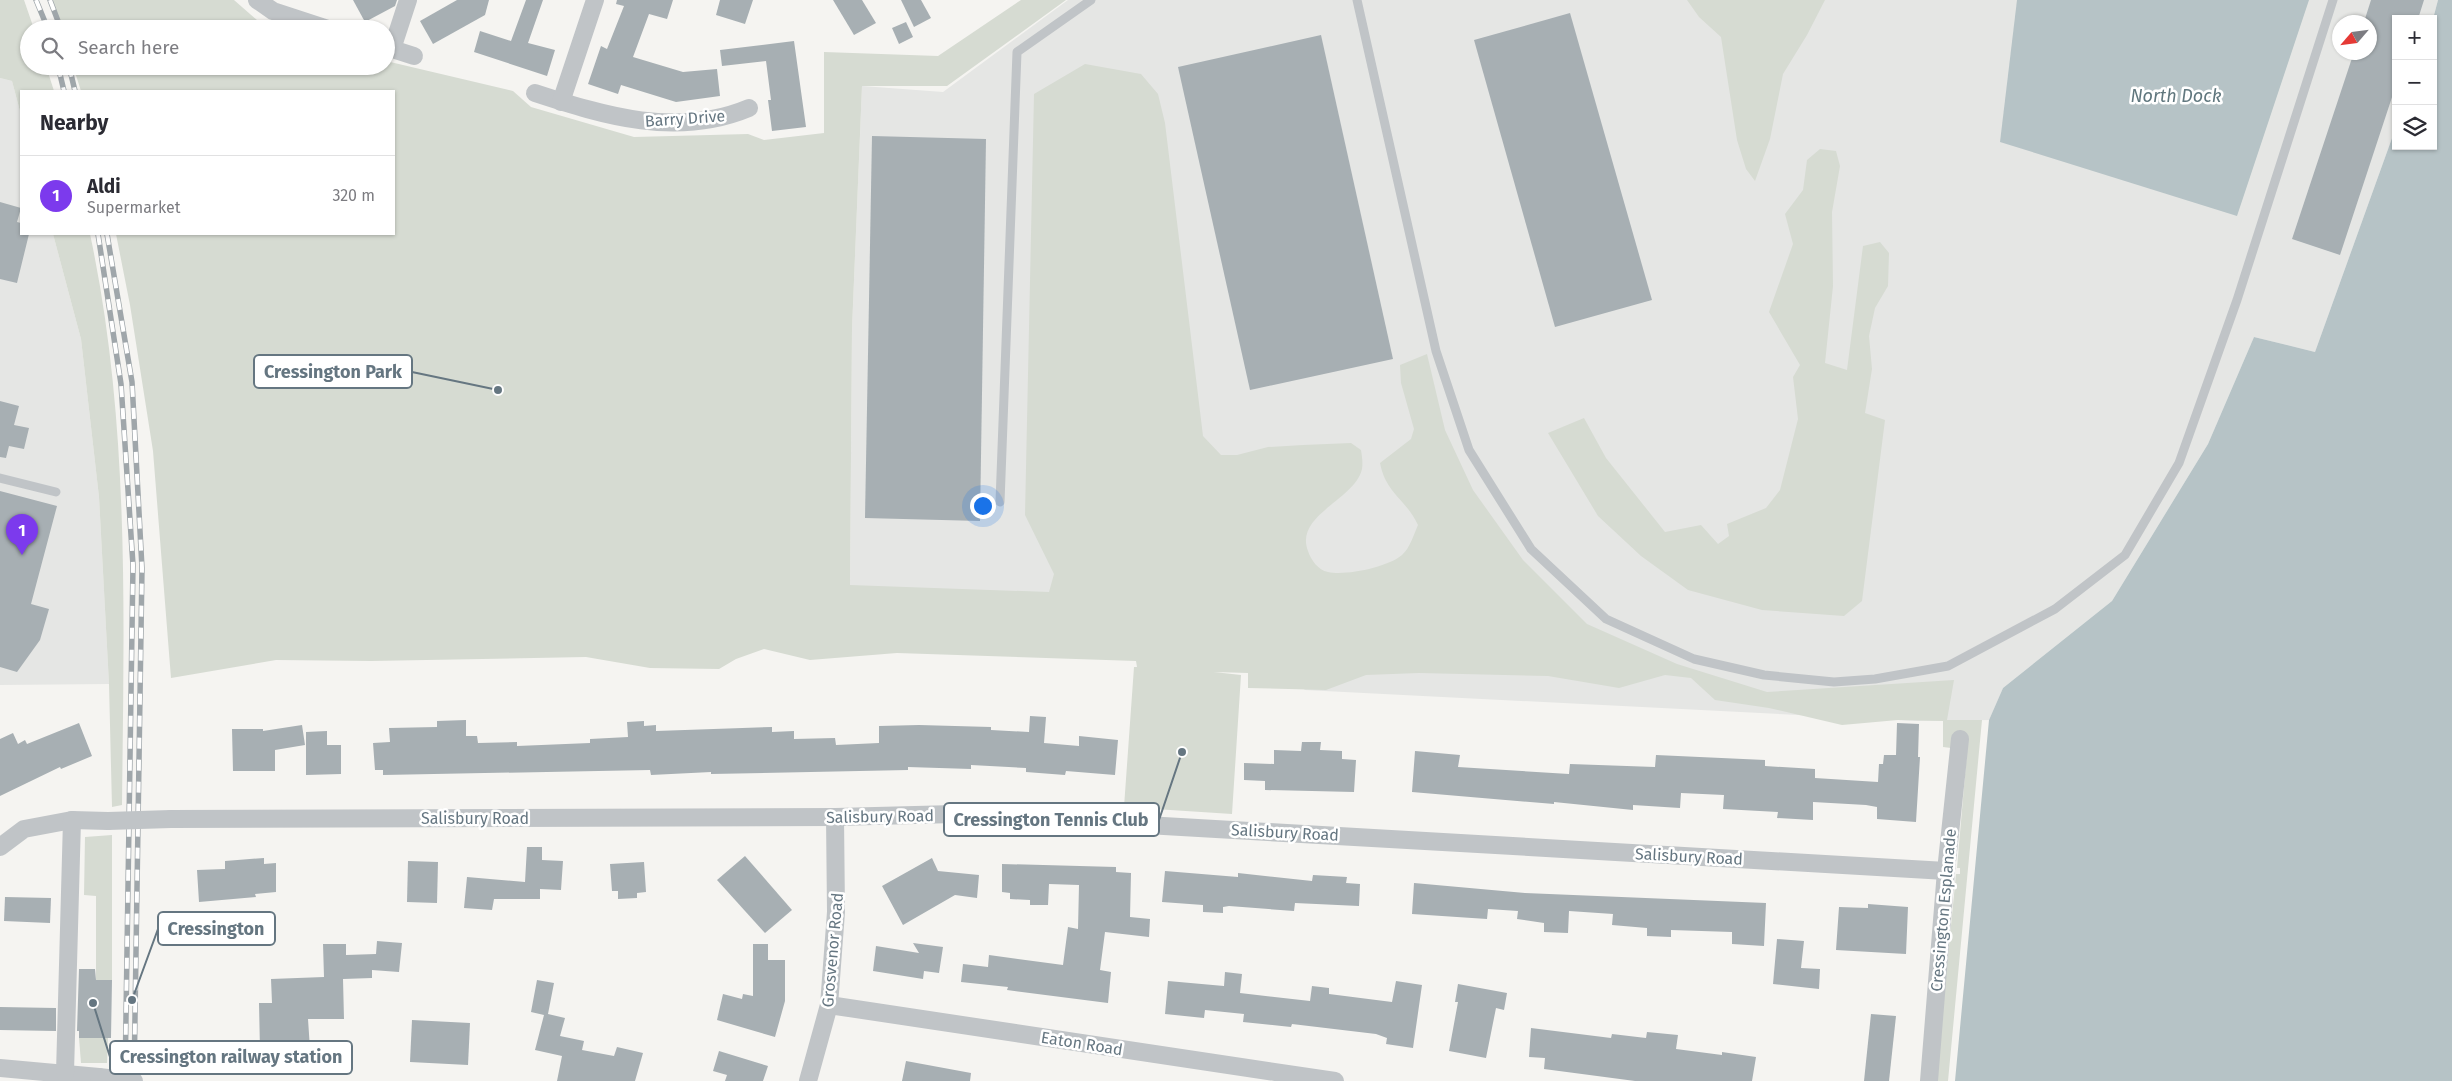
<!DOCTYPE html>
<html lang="en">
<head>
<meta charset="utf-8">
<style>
  :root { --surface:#fff; --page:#f7f7f7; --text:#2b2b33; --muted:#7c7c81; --line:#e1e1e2; --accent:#7c3aed }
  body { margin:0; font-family:"Fira Sans",sans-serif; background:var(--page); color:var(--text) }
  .controls { position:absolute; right:15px; top:15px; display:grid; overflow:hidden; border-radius:0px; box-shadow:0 1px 4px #0004 }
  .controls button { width:45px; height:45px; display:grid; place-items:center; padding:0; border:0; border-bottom:1px solid var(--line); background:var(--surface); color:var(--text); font:25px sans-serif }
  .compass { position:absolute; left:2332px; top:15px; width:45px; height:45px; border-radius:50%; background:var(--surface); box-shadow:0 1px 4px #0004; rotate:242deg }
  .you { position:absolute; left:982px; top:505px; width:18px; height:18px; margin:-12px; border:4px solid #fff; border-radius:50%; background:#1a73e8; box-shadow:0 0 0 8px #1a73e833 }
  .badge { display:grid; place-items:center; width:32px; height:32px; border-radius:50%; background:var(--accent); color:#fff; font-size:16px; font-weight:700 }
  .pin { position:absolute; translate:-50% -41px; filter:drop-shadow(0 1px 2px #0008) }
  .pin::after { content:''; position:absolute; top:26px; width:18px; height:15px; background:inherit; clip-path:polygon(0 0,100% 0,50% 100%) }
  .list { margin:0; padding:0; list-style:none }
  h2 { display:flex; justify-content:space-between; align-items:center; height:65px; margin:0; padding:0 20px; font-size:21px }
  h2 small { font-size:16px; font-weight:400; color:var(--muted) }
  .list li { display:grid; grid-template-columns:32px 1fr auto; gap:15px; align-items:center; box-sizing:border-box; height:80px; padding:0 20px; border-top:1px solid var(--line) }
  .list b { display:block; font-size:19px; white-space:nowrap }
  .list p { margin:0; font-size:16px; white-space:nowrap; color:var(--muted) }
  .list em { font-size:16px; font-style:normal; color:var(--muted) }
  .icon { flex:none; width:28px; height:28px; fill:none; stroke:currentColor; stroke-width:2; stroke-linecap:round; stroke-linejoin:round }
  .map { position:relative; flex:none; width:2452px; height:1081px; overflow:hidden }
  .search { position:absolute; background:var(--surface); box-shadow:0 1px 4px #0004; left:20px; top:20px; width:375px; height:55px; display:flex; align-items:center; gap:12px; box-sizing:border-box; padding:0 18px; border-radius:28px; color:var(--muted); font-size:19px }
  .panel { position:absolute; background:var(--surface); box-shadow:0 1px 4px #0004; left:20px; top:90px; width:375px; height:145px; border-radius:0px }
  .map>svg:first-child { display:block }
  .built { fill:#e5e6e4; fill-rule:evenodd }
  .green { fill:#d6dbd2 }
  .water { fill:#b6c3c6 }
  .building { fill:#a7afb3 }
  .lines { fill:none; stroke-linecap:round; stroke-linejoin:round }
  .lane { stroke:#c0c4c7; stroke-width:9 }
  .street { stroke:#c0c4c7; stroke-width:18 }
  .rail-casing { stroke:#9fa6aa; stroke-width:5.5 }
  .rail { stroke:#fff; stroke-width:4; stroke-dasharray:11; stroke-linecap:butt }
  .street-bridge { stroke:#c0c4c7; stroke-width:18 }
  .labels { text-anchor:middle; stroke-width:5; stroke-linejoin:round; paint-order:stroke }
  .street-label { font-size:16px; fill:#657681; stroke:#fff }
  .water-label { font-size:18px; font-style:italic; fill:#60777e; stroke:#fff }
  .leader { fill:none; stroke:#657681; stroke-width:2 }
  .callout-dot { fill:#657681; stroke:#fff; stroke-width:2 }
  .callout { fill:#fff; stroke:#657681; stroke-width:2 }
  .callout-label { font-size:18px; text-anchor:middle; font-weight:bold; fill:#657681 }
</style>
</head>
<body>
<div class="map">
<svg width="2452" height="1081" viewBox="0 0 2452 1081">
  <rect width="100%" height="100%" fill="#f5f4f1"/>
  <g class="built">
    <path d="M1068,0H2438L2433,19H2396V127L2315,352L2254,337L2208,444L2112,601L2003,688L1989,720L1918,721L1305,690L1200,598L850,586L852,329L862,86L943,92ZM2340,22H2370V52H2340Z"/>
    <polygon points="0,78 12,81 21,115 21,234 53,234 81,339 99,497 109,684 0,685"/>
  </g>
  <g class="green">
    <polygon points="0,0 24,0 34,29 29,29 29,66 46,66 54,91 21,91 21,115 12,81 0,78"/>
    <polygon points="51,0 234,0 257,20 284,29 61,29"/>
    <path d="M1021,0H1066L947,86H862L852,329L850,585L1049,592L1054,574L1025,515L1034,94L1085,64L1141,74L1158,94L1165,123L1203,436L1221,455H1237L1268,447L1303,445L1351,443L1361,450C1362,456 1363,463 1362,469C1355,500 1294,515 1308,551C1311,560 1318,570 1328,572C1346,576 1388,567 1402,555C1410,548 1414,534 1418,525C1406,499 1386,494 1380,463L1411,439L1414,429L1401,383L1400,365L1427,354L1445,430L1473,490L1523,560L1587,624L1677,664L1767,692L1954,680L1947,720H1982L1948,1081H1936L1956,874H1960V868H1957L1968,740H1951V748L1943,747V721L1898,720L1842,725L1769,708L1715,700L1691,678L1665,675L1619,688L1548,676L1419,673L1366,675L1326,690L1248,688V673L1214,672L1241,675L1232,814L1124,807L1134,667H1137L1136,661L897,653L810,660L764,649L736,659L719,669L650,668L586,657L371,661L276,660L171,678L153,451L130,305L116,234H394V91H81L73,66H386V61L513,91L531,107L634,137L748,134L764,140L824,133V52L938,56Z"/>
    <polygon points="1687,0 1825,0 1807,35 1783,74 1770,139 1755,181 1746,169 1737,140 1721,37 1699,17"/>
    <polygon points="1820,149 1836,151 1840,166 1832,212 1833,286 1825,363 1847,370 1863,246 1880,242 1889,253 1888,286 1875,308 1869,336 1872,369 1865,413 1885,420 1862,601 1844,616 1762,610 1688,590 1641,556 1598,516 1548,433 1584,418 1606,458 1665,532 1701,525 1718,544 1729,536 1727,524 1766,508 1780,490 1798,419 1793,377 1800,365 1769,312 1793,244 1785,214 1803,190 1807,160"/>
    <path d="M53,234H90C130,421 124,614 122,805L112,807L109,684L99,497L81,339Z"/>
    <polygon points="112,835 112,980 96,980 96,896 84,895 85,837"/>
    <polygon points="79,1038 108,1038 107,1063 81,1063"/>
  </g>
  <g class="water">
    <polygon points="2017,0 2309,0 2237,216 2000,142"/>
    <polygon points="2438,0 2452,0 2452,1081 1955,1081 1989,720 2003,688 2112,601 2208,444 2254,337 2315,352 2396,127 2396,146 2433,146 2433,19"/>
  </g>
  <g class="building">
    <polygon points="353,0 397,0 395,6 365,22"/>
    <polygon points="457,0 489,0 485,15 433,44 420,21"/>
    <polygon points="526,0 543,0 528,43 555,50 547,76 474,52 480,31 511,41"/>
    <polygon points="617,0 673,0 667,19 649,14 633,57 683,72 717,69 720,96 676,102 621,85 618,94 588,84 601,46 607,49 624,6 616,4"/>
    <polygon points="720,0 753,0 745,24 716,15"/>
    <polygon points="833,0 862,0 876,23 854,35"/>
    <polygon points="901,0 921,0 931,18 914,27"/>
    <polygon points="2371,0 2424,0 2418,19 2396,19 2396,85 2340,255 2292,239 2354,52 2370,52 2370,22 2364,22"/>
    <polygon points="1570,13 1652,300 1555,327 1474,40"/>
    <polygon points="906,22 913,37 899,44 892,28"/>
    <polygon points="1321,35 1393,359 1250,390 1178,67"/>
    <polygon points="794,41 806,127 772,131 768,100 771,100 766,61 722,66 720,50"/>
    <polygon points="872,136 986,139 980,521 865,518"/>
    <polygon points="0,202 21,208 17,222 21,223 21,234 29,234 17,283 0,279"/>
    <polygon points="0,401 19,406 14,425 29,428 24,449 9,446 6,458 0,457"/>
    <polygon points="0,491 57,506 31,604 49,609 40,640 17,672 0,667"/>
    <polygon points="1030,716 1046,717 1044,743 1079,746 1079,736 1118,740 1115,775 1066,771 1065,775 1026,772 1026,768 971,765 971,769 908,767 908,770 711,774 711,772 651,775 650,770 383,775 383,770 375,770 373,743 390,742 389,728 437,727 437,721 466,720 466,736 477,736 478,743 517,742 517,746 590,743 590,739 628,737 627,722 644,721 644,726 656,725 656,731 772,727 772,732 794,731 794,739 835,738 836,745 879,743 879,726 919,725 991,727 991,730 1029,732"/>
    <polygon points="79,723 92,756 61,769 60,767 0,796 0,739 13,733 18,744 25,740 27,744"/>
    <polygon points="1897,723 1919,724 1918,757 1920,757 1916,822 1877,819 1877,807 1866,805 1813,802 1813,820 1777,818 1778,812 1723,809 1724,795 1681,793 1680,808 1633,805 1633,810 1554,802 1554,804 1412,792 1415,751 1460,755 1458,767 1569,774 1570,764 1655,767 1656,755 1765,760 1765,766 1815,769 1815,778 1878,782 1879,764 1883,764 1884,755 1896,755"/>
    <polygon points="302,725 305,745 275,750 275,771 233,771 232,729 263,729 263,731"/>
    <polygon points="327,731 327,745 341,745 341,774 306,775 306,732"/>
    <polygon points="1302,742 1321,742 1320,750 1342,751 1342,759 1356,760 1354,792 1265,790 1265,781 1244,780 1244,763 1274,764 1274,750 1301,751"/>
    <polygon points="527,847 542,847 542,860 563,861 561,890 540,889 540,899 494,899 492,910 464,908 467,877 525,882"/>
    <polygon points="745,856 792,910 765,933 717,880"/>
    <polygon points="264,858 264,864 276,863 276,892 255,894 256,897 199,902 197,870 225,869 225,861"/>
    <polygon points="932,858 938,871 979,875 977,898 955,895 903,925 882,886"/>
    <polygon points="408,861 438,862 437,903 407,902"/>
    <polygon points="644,862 646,892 637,893 637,898 618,899 618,891 612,891 610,864"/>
    <polygon points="1002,864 1116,867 1116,872 1131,873 1130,917 1150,919 1149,937 1105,932 1100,970 1111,972 1108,1003 1007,990 1008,987 961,982 963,964 988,967 989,955 1063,965 1068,927 1078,929 1079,885 1049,884 1048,905 1030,905 1030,900 1010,899 1010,893 1002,892"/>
    <polygon points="1165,871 1238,877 1238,873 1312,881 1313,875 1347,877 1346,883 1360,884 1359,906 1295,903 1294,911 1229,906 1223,907 1223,913 1203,912 1203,905 1162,902"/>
    <polygon points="1414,883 1525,893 1766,903 1764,946 1732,944 1732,932 1671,930 1671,937 1647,936 1647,928 1612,925 1613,914 1569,911 1568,933 1544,932 1544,923 1517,919 1518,911 1488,909 1487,919 1412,914"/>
    <polygon points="5,897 51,898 50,923 4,921"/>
    <polygon points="1868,904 1908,907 1906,954 1836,950 1839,907 1868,908"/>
    <polygon points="1777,939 1804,941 1801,968 1820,969 1819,989 1773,984"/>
    <polygon points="377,941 402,943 399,972 372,970 372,978 343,979 344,1019 308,1019 310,1049 260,1050 259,1003 272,1003 271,979 324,977 323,944 346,944 346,955 376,954"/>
    <polygon points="913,943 943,947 939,973 924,971 923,979 873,971 876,946 919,953"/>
    <polygon points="753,944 768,944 768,960 785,960 785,1001 775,1037 717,1020 723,994 742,999 743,994 753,996"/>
    <polygon points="79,969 95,969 96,980 112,980 111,1038 79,1038 79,1031 77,1031"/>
    <polygon points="1225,972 1242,974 1240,993 1310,1001 1312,986 1329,988 1329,994 1392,1002 1396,981 1422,985 1413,1048 1386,1044 1387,1038 1376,1034 1292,1024 1291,1027 1243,1022 1244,1014 1205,1010 1204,1018 1165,1014 1168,981 1224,986"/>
    <polygon points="537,980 554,983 548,1014 565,1018 560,1036 584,1041 582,1050 614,1056 617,1047 643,1053 635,1081 557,1081 562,1056 535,1050 544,1015 531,1012"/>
    <polygon points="1458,984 1507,993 1504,1010 1496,1008 1486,1058 1449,1051 1458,1002 1455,1002"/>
    <polygon points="0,1007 56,1008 56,1031 0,1030"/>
    <polygon points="1871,1014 1896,1016 1889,1081 1864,1081"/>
    <polygon points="412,1020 470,1023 468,1065 410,1062"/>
    <polygon points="1531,1028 1611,1038 1612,1034 1646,1038 1647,1032 1678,1035 1676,1049 1722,1055 1722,1052 1756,1057 1752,1081 1635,1081 1544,1069 1545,1058 1529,1057"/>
    <polygon points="719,1051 768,1066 763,1081 725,1081 727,1075 713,1071"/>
    <polygon points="906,1061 971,1073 970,1081 902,1081"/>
  </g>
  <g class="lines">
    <g class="lane">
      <polyline points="1357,0 1436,351 1469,450 1531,549 1606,619 1694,659 1764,675 1834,682 1875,679 1948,666 2055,609 2125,555 2179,463 2237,300 2333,0"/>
      <polyline points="0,478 56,492"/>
      <polyline points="1000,502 1017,52 1091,0"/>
    </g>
    <g class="street">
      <polyline points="257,0 273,11 328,29"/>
      <polyline points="386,47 414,56"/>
      <polyline points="392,49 408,0"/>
      <path d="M535,93C605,116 677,138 749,108"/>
      <polyline points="561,102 595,0"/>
      <polyline points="171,819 835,817 955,814 1946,871"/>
      <polyline points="0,847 24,829 72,820 108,821"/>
      <polyline points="829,1005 1335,1081"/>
      <polyline points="0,1068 99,1077"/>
      <polyline points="65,1073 72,820"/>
      <polyline points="808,1081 829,1005 836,912 835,817"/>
      <polyline points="1929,1081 1946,871 1960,739"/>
    </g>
    <g class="rail-casing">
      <g id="rail">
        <polyline points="36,0 48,29"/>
        <polyline points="50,0 61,29"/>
        <polyline points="58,66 64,91"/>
        <polyline points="69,66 75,91"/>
        <polyline points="98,234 121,384 133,565 125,1081"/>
        <polyline points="107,234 132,382 142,568 134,1081"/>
      </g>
    </g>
    <use href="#rail" class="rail"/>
    <g class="street-bridge">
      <polyline points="108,821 171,819"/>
      <polyline points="99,1077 134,1081"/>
    </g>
  </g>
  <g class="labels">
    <g class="street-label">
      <text transform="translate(685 118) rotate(-4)" y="6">Barry Drive</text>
      <text transform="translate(880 816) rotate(-1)" y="6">Salisbury Road</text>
      <text x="475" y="824">Salisbury Road</text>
      <text transform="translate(1285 832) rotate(3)" y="6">Salisbury Road</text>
      <text transform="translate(1689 856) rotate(3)" y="6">Salisbury Road</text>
      <text transform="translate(1943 910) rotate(-85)" y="6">Cressington Esplanade</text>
      <text transform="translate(832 950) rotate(-85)" y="6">Grosvenor Road</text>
      <text transform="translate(1082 1043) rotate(9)" y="6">Eaton Road</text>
    </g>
    <g class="water-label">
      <text x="2176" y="102">North Dock</text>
    </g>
  </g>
  <path class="leader" d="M498 390L412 372M1182 752L1159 820M132 1000L158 929M93 1003L110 1057"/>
  <g class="callout-dot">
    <circle cx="498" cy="390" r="5"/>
    <circle cx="1182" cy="752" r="5"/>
    <circle cx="132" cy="1000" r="5"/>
    <circle cx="93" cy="1003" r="5"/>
  </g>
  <g class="callout">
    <rect x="254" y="355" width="158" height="33" rx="5"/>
    <rect x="944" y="803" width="215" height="33" rx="5"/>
    <rect x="158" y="912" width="117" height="33" rx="5"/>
    <rect x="110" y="1041" width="242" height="33" rx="5"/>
  </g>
  <g class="callout-label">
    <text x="333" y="378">Cressington Park</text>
    <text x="1051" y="826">Cressington Tennis Club</text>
    <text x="216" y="935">Cressington</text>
    <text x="231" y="1063">Cressington railway station</text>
  </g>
</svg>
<div class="controls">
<button>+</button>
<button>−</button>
<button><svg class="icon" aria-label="layers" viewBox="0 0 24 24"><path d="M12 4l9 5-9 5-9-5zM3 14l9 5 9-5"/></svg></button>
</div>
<svg class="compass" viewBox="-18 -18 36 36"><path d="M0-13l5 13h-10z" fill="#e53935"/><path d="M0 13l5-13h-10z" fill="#7c7c81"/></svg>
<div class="you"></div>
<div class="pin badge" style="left:22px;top:555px">1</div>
<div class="search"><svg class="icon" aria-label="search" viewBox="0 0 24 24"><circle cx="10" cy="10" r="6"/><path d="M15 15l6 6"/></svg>Search here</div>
<section class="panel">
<h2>Nearby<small></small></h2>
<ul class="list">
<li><span class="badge">1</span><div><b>Aldi</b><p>Supermarket</p></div><em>320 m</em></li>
</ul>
</section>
</div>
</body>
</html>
